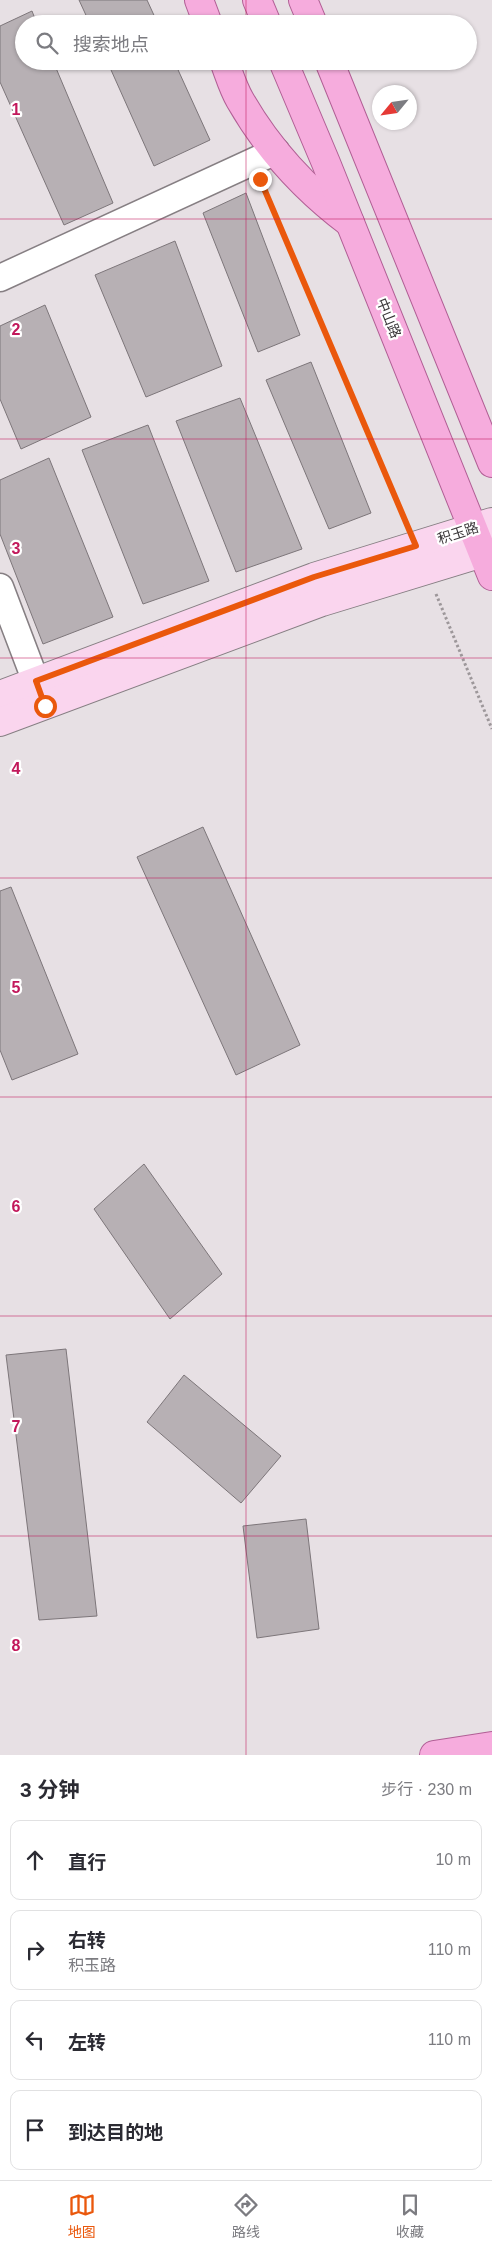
<!DOCTYPE html>
<html lang="zh">
<head>
<meta charset="utf-8">
<style>
  :root { --surface:#fff; --page:#f7f7f7; --text:#2b2b33; --muted:#7c7c81; --line:#e1e1e2; --accent:#ea580c }
  body { margin:0; font-family:Helvetica,"Noto Sans SC",sans-serif; background:var(--page); color:var(--text) }
  .compass { position:absolute; left:372px; top:85px; width:45px; height:45px; border-radius:50%; background:var(--surface); box-shadow:0 1px 4px #0004; rotate:241deg }
  .stop { position:absolute; width:15px; height:15px; margin:-11px; border:4px solid #ea580c; border-radius:50%; background:#fff }
  .stop.end { background:#ea580c; border-color:#fff; box-shadow:0 1px 5px #0008 }
  .list { margin:0; padding:0; list-style:none }
  h2 { display:flex; justify-content:space-between; align-items:center; height:65px; margin:0; padding:0 20px; font-size:21px }
  h2 small { font-size:16px; font-weight:400; color:var(--muted) }
  .list li { display:grid; grid-template-columns:32px 1fr auto; gap:15px; align-items:center; box-sizing:border-box; height:80px; margin:0 10px 10px; padding:0 10px; border:1px solid var(--line); border-radius:10px }
  .list b { display:block; font-size:19px; white-space:nowrap }
  .list p { margin:0; font-size:16px; white-space:nowrap; color:var(--muted) }
  .list em { font-size:16px; font-style:normal; color:var(--muted) }
  .icon { flex:none; width:28px; height:28px; fill:none; stroke:currentColor; stroke-width:2; stroke-linecap:round; stroke-linejoin:round }
  .map { position:relative; flex:none; width:492px; height:1755px; overflow:hidden }
  .search { position:absolute; background:var(--surface); box-shadow:0 1px 4px #0004; left:15px; right:15px; top:15px; height:55px; display:flex; align-items:center; gap:12px; box-sizing:border-box; padding:0 18px; border-radius:28px; color:var(--muted); font-size:19px }
  .sheet { height:425px; background:var(--surface) }
  nav { display:flex; justify-content:space-around; align-items:center; box-sizing:border-box; height:70px; border-top:1px solid var(--line); background:var(--surface); font-size:14px; color:var(--muted) }
  nav a { display:grid; justify-items:center; gap:2px }
  nav .on { color:var(--accent) }
  .map>svg:first-child { display:block }
  .building { fill:#b7b0b4; stroke:#7d767a }
  .lines { fill:none; stroke-linecap:round; stroke-linejoin:round }
  .minor-casing { stroke:#867f83; stroke-width:29 }
  .secondary-casing { stroke:#867f83; stroke-width:30 }
  .primary-casing { stroke:#b15f95; stroke-width:30 }
  .path { stroke:#9d979a; stroke-width:3; stroke-dasharray:2.5 2.5; stroke-linecap:butt }
  .minor { stroke:#fff; stroke-width:26 }
  .secondary { stroke:#fad5ee; stroke-width:28 }
  .primary { stroke:#f6acdd; stroke-width:28 }
  .route { stroke:#ea580c; stroke-width:6 }
  .grid { fill:none; stroke:#c2185b; stroke-width:1; stroke-opacity:0.55 }
  .labels { text-anchor:middle; stroke-width:4.5; stroke-linejoin:round; paint-order:stroke }
  .street-label { font-size:14px; fill:#3b383a; stroke:#fff }
  .grid-label { font-size:16px; text-anchor:middle; font-weight:bold; fill:#c2185b; stroke:#fff; stroke-width:4.5; stroke-linejoin:round; paint-order:stroke }
</style>
</head>
<body>
<div class="map">
<svg width="492" height="1755" viewBox="0 0 492 1755">
  <rect width="100%" height="100%" fill="#e7e0e4"/>
  <g class="building">
    <polygon points="79,0 147,0 158,24 90,24"/>
    <polygon points="32,11 37,24 24,24 24,61 53,61 113,203 64,225 0,82 0,26"/>
    <polygon points="107,61 174,61 210,140 154,166"/>
    <polygon points="246,193 300,335 258,352 203,213"/>
    <polygon points="175,241 222,366 146,397 95,275"/>
    <polygon points="45,305 91,417 21,449 0,399 0,326"/>
    <polygon points="311,362 371,513 329,529 266,380"/>
    <polygon points="240,398 302,549 236,572 176,421"/>
    <polygon points="148,425 209,581 143,604 82,450"/>
    <polygon points="49,458 113,617 43,644 0,534 0,480"/>
    <polygon points="203,827 300,1045 236,1075 137,857"/>
    <polygon points="11,887 78,1054 12,1080 0,1050 0,891"/>
    <polygon points="144,1164 222,1274 170,1319 94,1209"/>
    <polygon points="66,1349 97,1616 39,1620 6,1355"/>
    <polygon points="184,1375 281,1456 241,1503 147,1422"/>
    <polygon points="306,1519 319,1629 257,1638 243,1526"/>
  </g>
  <g class="lines">
    <g class="minor-casing">
      <g id="minor">
        <polyline points="0,278 276,151"/>
        <polyline points="0,587 44,703"/>
      </g>
    </g>
    <g class="secondary-casing">
      <g id="secondary">
        <polyline points="0,695 314,577 492,522"/>
        <polyline points="0,722 322,602 492,550"/>
      </g>
    </g>
    <g class="primary-casing">
      <g id="primary">
        <polyline points="199,0 208,24"/>
        <polyline points="257,0 267,24"/>
        <polyline points="303,0 313,24"/>
        <path d="M224,61C229,74 233,88 240,100C268,149 306,190 350,223"/>
        <polyline points="283,61 326,163 492,576"/>
        <polyline points="329,61 492,463"/>
        <polyline points="434,1755 492,1746"/>
      </g>
    </g>
    <g class="path">
      <polyline points="262,184 405,521"/>
      <polyline points="436,594 492,729"/>
    </g>
    <use href="#minor" class="minor"/>
    <use href="#secondary" class="secondary"/>
    <use href="#primary" class="primary"/>
  </g>
  <g class="lines">
    <polyline class="route" points="45,706 36,681 314,577 416,546 260,179"/>
  </g>
  <path class="grid" d="M246,0V24M246,61V1755M0,219H492M0,439H492M0,658H492M0,878H492M0,1097H492M0,1316H492M0,1536H492"/>
  <g class="labels">
    <g class="street-label">
      <text transform="translate(389 318) rotate(68)" y="5">中山路</text>
      <text transform="translate(458 533) rotate(-18)" y="5">积玉路</text>
    </g>
  </g>
  <g class="grid-label">
    <text x="16" y="115">1</text>
    <text x="16" y="335">2</text>
    <text x="16" y="554">3</text>
    <text x="16" y="774">4</text>
    <text x="16" y="993">5</text>
    <text x="16" y="1212">6</text>
    <text x="16" y="1432">7</text>
    <text x="16" y="1651">8</text>
  </g>
</svg>
<svg class="compass" viewBox="-18 -18 36 36"><path d="M0-13l5 13h-10z" fill="#e53935"/><path d="M0 13l5-13h-10z" fill="#7c7c81"/></svg>
<div class="stop" style="left:45px;top:706px"></div>
<div class="stop end" style="left:260px;top:179px"></div>
<div class="search"><svg class="icon" aria-label="search" viewBox="0 0 24 24"><circle cx="10" cy="10" r="6"/><path d="M15 15l6 6"/></svg>搜索地点</div>
</div>
<section class="sheet">
<h2>3 分钟<small>步行 · 230 m</small></h2>
<ul class="list">
<li><svg class="icon" aria-label="ahead" viewBox="0 0 24 24"><path d="M12 20V5M6 11l6-6 6 6"/></svg><div><b>直行</b></div><em>10 m</em></li>
<li><svg class="icon" aria-label="right" viewBox="0 0 24 24"><path d="M7 20v-9h11M14 6l5 5-5 5"/></svg><div><b>右转</b><p>积玉路</p></div><em>110 m</em></li>
<li><svg class="icon" aria-label="left" viewBox="0 0 24 24"><path d="M17 20v-9H6M10 6l-5 5 5 5"/></svg><div><b>左转</b></div><em>110 m</em></li>
<li><svg class="icon" aria-label="arrive" viewBox="0 0 24 24"><path d="M6 21V4h12l-3 4 3 4H6"/></svg><div><b>到达目的地</b></div></li>
</ul>
</section>
<nav>
<a class="on"><svg class="icon" aria-label="map" viewBox="0 0 24 24"><path d="M3 6l6-2 6 2 6-2v14l-6 2-6-2-6 2zM9 4v14M15 6v14"/></svg>地图</a>
<a><svg class="icon" aria-label="directions" viewBox="0 0 24 24"><path d="M12 3l9 9-9 9-9-9zM9 14v-3h6M13 9l2 2-2 2"/></svg>路线</a>
<a><svg class="icon" aria-label="saved" viewBox="0 0 24 24"><path d="M7 4h10v16l-5-4-5 4z"/></svg>收藏</a>
</nav>
</body>
</html>
